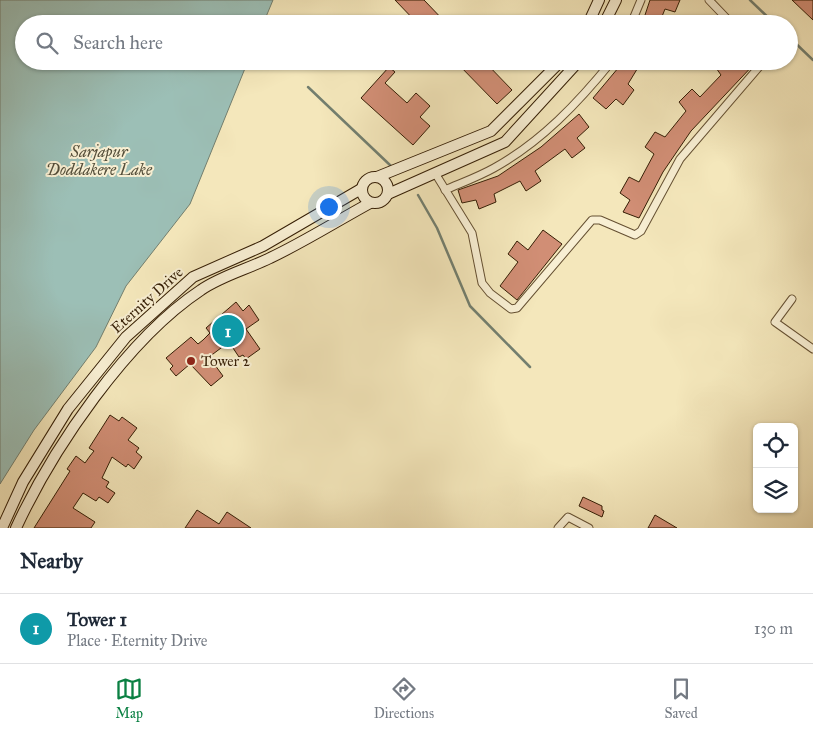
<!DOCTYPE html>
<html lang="en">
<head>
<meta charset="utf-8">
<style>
  :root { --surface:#fff; --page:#f2f2f3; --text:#1f2937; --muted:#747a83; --line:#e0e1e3; --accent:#0b8043 }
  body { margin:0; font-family:"IM FELL Great Primer",serif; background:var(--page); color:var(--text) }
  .controls { position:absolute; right:15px; bottom:15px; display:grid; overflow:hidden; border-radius:8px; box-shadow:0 1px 4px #0004 }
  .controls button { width:45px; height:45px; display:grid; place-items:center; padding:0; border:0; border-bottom:1px solid var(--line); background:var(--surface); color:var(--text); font:25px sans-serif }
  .you { position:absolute; left:328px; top:206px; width:18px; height:18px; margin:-12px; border:4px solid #fff; border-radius:50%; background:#1a73e8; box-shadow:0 0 0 8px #1a73e833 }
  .badge { display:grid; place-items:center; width:32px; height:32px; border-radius:50%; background:var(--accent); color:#fff; font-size:16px; font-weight:700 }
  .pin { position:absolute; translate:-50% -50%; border:2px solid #fff; box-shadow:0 1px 5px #0006 }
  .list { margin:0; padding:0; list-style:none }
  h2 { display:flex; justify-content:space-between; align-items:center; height:65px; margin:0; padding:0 20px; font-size:21px }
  h2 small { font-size:16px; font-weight:400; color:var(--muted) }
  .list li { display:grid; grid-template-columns:32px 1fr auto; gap:15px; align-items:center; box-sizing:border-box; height:70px; padding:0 20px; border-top:1px solid var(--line) }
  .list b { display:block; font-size:19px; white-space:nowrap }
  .list p { margin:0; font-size:16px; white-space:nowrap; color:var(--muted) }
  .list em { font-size:16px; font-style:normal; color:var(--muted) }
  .icon { flex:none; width:28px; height:28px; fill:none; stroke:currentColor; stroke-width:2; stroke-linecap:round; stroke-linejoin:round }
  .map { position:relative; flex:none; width:813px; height:528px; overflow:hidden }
  .search { position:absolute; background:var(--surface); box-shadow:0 1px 4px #0004; left:15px; right:15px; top:15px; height:55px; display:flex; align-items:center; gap:12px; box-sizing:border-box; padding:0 18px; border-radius:28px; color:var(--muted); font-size:19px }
  .sheet { height:135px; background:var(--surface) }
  nav { display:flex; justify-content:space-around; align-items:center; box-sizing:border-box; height:70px; border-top:1px solid var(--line); background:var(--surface); font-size:14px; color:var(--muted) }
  nav a { display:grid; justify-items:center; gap:2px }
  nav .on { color:var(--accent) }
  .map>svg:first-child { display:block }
  .water { fill:#9cbfb6; stroke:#737f6f }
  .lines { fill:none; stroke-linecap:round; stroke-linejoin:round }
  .stream { stroke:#737f6f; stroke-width:2.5 }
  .building { fill:#d18e75; stroke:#351e05 }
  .street-casing { stroke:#655032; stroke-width:9 }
  .secondary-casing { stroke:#351e05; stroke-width:12 }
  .street { stroke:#f8efd3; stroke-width:7 }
  .secondary { stroke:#f8efd3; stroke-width:10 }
  .poi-dot { fill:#8f2418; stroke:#f8efd3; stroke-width:2 }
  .labels { text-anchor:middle; stroke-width:4; stroke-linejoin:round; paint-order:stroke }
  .street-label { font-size:15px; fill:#351e05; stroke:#f8efd3 }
  .poi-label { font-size:15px; fill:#351e05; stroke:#f8efd3; text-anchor:start }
  .water-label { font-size:16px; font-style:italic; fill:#544e3a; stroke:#f8efd3 }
</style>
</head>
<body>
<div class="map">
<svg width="813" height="528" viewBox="0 0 813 528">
  <rect width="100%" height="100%" fill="#f4e7bb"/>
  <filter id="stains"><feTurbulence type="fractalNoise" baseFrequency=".004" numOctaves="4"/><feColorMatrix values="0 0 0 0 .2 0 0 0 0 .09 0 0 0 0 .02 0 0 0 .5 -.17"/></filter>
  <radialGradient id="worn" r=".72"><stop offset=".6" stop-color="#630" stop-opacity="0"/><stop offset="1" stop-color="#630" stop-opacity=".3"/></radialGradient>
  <polygon class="water" points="0,0 273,0 263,24 24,24 24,61 248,61 190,204 126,286 96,347 34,430 0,484"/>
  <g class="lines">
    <g class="stream">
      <polyline points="750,0 775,24"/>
      <polyline points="789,37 813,60"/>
      <polyline points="308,87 391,166"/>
      <polyline points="418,195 437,228 470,306 530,367"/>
    </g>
  </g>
  <g class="building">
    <polygon points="395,0 424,0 447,24 418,24"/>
    <polygon points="650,0 680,0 675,12 665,9 659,24 642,24"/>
    <polygon points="792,0 813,0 813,20"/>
    <polygon points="455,61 484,61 512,90 497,104"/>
    <polygon points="624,61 642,61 628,84 634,90 623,105 616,99 606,109 593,98"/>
    <polygon points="718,61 757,61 691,131 663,172 639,218 623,212 630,200 620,193 629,177 639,182 654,154 645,147 655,132 665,137 686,111 679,102 692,89 700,97 721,75 714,65"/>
    <polygon points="389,67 395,72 385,83 407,103 416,93 430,106 420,117 430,126 413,145 361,98"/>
    <polygon points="579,114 589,127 577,138 585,148 572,158 565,149 535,171 541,181 526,191 520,181 494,194 496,202 479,209 476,200 462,203 458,190 498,176 541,147"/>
    <polygon points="543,230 562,244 517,300 500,286 518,262 508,254 517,241 528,250"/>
    <polygon points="236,302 243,311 249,305 259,320 246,329 260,349 246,359 243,355 239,357 229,342 209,357 223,376 211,386 190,364 176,376 170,369 173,366 166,358 191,337 198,344 203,340 210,333 206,328"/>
    <polygon points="110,415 119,421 122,417 137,428 128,440 139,448 136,452 142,457 134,469 128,464 126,467 112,457 102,478 109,482 106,487 115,493 108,503 99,497 96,501 83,493 73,508 95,522 91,528 34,528 70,471 67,469 76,456 85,463 90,456 94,451 89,448"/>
    <polygon points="583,497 602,506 602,510 604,511 602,517 579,506"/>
    <polygon points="197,510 219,524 227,512 251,528 185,528"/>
    <polygon points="655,515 677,528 648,528"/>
  </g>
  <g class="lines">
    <g class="street-casing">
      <g id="street">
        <polyline points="709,0 732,24"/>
        <polyline points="631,24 641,0"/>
        <polyline points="435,173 472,233 482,283 490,293 511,309 517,308 592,220 600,220 635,235 641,231 680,159 764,61"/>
        <path d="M445,190C461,183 478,177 494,168C541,142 578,103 612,61"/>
        <polyline points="792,299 775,322 813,349"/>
        <polyline points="558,528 568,517 589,528"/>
      </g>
    </g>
    <g class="secondary-casing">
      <g id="secondary">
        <polyline points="588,24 599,0"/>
        <polyline points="604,24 616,0"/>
        <circle cx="375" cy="190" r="13"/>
        <polyline points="377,177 491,131 561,61"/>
        <polyline points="388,194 505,142 579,61"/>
        <polyline points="2,528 23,482 68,409 126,337 193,277 263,246 361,189"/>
        <path d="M16,528C53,448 127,339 201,290C221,276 248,269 270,258C304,242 337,221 370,203"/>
      </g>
    </g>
    <use href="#street" class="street"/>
    <use href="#secondary" class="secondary"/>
  </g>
  <circle class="poi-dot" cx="191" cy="361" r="5"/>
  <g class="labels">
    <g class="street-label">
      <text transform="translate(147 300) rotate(-42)" y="5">Eternity Drive</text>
    </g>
    <g class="poi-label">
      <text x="201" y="366">Tower 2</text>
    </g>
    <g class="water-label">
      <text x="99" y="157">Sarjapur<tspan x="99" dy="18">Doddakere Lake</tspan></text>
    </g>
  </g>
  <rect width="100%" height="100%" filter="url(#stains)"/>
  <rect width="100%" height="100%" fill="url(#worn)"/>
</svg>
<div class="controls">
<button><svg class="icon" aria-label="locate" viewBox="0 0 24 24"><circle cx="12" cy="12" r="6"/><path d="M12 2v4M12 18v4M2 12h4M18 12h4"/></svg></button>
<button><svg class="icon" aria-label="layers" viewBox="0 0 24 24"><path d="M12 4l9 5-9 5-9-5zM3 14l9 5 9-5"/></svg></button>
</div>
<div class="you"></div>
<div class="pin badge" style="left:228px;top:331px;background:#0f9aa8">1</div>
<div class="search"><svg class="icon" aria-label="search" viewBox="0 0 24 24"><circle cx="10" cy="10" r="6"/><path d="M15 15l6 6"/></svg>Search here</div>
</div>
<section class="sheet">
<h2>Nearby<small></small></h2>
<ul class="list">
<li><span class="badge" style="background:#0f9aa8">1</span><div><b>Tower 1</b><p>Place · Eternity Drive</p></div><em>130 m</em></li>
</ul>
</section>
<nav>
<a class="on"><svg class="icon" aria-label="map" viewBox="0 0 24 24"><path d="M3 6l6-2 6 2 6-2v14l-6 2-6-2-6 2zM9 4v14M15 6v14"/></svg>Map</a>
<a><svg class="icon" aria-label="directions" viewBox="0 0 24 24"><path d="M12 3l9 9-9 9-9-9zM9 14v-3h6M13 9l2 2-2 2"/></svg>Directions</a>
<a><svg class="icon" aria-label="saved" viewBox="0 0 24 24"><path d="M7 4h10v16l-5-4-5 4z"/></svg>Saved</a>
</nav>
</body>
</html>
